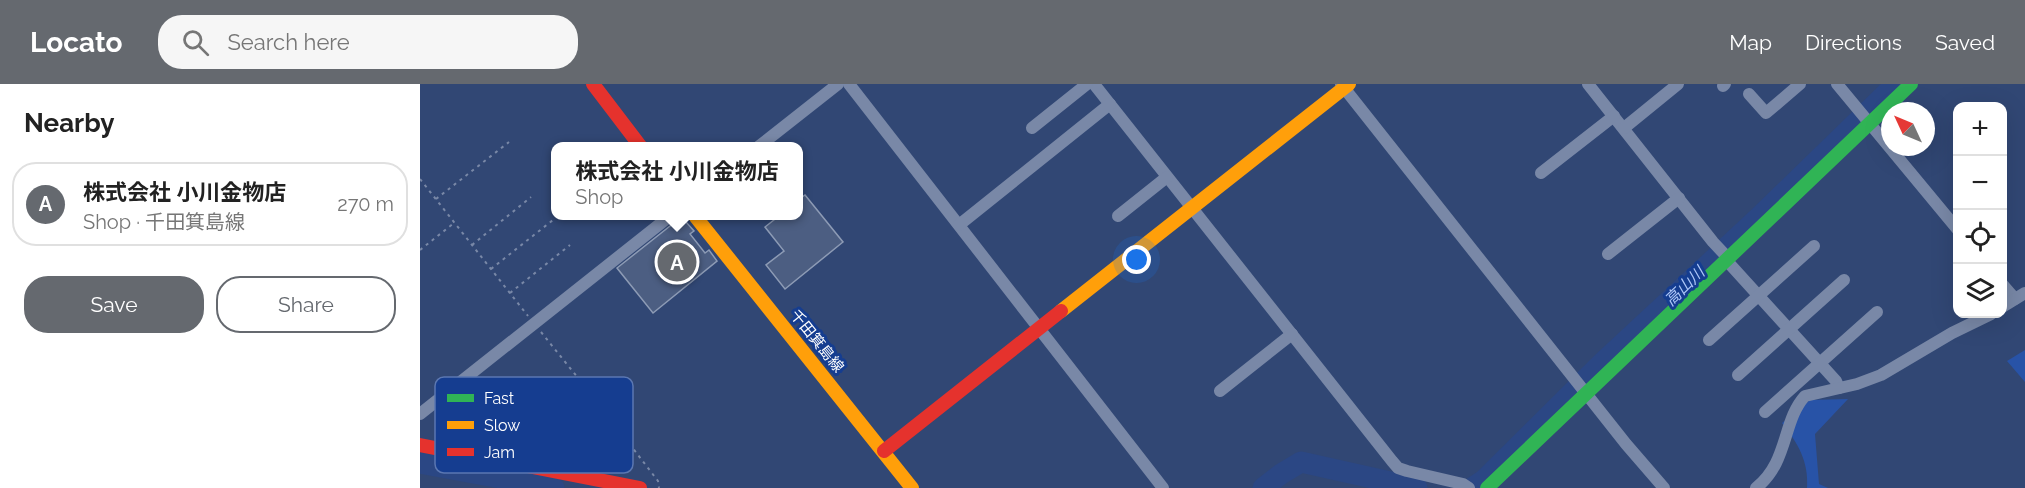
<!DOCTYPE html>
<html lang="en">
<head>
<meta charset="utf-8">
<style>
  :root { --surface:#fff; --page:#f6f6f6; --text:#222; --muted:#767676; --line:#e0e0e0; --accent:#65696f }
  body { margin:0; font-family:Raleway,"Noto Sans JP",sans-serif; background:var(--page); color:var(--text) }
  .controls { position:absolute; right:18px; top:18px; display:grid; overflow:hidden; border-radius:12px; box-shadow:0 6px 24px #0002 }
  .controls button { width:54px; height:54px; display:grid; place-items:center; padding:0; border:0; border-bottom:2px solid var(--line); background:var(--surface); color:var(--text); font:30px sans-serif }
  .compass { position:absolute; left:1461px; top:18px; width:54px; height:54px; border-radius:50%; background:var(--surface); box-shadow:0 6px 24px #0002; rotate:314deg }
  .you { position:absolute; left:717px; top:176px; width:21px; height:21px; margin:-15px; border:4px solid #fff; border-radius:50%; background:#1a73e8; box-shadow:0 0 0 9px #1a73e833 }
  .badge { display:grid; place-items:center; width:39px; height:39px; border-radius:50%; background:var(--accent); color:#fff; font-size:20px; font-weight:700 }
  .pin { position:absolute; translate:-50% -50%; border:3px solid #fff; box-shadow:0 2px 6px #0006 }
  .popup { position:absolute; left:131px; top:58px; width:252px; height:78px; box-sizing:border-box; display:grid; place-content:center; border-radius:12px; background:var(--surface); filter:drop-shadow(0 2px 4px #0005); font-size:20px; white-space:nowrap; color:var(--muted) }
  .popup b { font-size:22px; color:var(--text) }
  .popup::after { content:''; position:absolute; left:50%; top:100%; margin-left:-12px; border:12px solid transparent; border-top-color:var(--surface) }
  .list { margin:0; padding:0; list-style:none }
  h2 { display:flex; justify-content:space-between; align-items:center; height:78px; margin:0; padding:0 24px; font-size:26px }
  h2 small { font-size:20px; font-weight:400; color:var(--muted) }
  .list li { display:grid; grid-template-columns:39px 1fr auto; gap:18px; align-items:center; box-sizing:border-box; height:84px; margin:0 12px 12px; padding:0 12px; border:2px solid var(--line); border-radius:24px }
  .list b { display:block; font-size:22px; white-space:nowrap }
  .list p { margin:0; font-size:20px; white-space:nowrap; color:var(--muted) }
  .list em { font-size:20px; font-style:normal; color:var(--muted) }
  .actions { display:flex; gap:12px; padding:18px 24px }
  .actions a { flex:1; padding:14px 0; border:2px solid var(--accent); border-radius:24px; text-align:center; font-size:21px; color:var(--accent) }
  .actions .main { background:var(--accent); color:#fff }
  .icon { flex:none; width:33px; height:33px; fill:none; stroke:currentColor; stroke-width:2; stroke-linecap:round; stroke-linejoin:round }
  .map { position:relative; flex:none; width:1605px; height:404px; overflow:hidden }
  header { display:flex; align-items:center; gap:36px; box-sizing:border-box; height:84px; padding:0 30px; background:var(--accent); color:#fff }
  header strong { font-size:28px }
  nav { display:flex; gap:33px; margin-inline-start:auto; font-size:21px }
  .search { width:420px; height:54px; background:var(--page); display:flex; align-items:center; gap:15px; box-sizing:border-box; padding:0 21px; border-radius:24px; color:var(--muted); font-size:22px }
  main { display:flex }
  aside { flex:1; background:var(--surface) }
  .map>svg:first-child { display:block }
  .green { fill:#2853a7 }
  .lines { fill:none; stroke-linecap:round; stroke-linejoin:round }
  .river { stroke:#2b4784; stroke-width:21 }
  .building { fill:#4c5e82; stroke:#8d9bb5; stroke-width:1.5 }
  .path { stroke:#7988a7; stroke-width:2; stroke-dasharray:3 4.5; stroke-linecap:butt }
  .street { stroke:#7988a7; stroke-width:12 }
  .fast { stroke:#30b455; stroke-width:14 }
  .slow { stroke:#ff9f0a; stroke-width:14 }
  .jam { stroke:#e5322d; stroke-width:14 }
  .labels { text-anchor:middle; stroke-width:6; stroke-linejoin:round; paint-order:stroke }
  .street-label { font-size:15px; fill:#fff; stroke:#153d90 }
  .water-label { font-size:16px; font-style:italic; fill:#aec7f8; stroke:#153d90 }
  .key { fill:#153d90; stroke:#5b77b1; stroke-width:1.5 }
  .key-label { font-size:16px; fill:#fff }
</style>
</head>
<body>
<header>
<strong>Locato</strong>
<div class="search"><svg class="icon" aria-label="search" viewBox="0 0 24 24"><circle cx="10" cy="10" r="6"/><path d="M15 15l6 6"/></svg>Search here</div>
<nav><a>Map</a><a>Directions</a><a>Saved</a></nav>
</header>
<main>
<aside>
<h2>Nearby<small></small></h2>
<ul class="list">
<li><span class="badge">A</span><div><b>株式会社 小川金物店</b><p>Shop · 千田箕島線</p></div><em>270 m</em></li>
</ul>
<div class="actions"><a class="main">Save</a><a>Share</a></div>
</aside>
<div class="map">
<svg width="1605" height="404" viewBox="0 0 1605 404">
  <rect width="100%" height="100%" fill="#314774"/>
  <g class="green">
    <polygon points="1605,266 1605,298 1587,277"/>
    <path d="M1428,315L1395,350L1399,400L1408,404H1387C1389,378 1378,359 1362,339L1390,316Z"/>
  </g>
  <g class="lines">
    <g class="river">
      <polyline points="0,379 134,404"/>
      <polyline points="843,404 861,390 881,378 997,404"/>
      <polyline points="1052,404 1064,396 1183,278 1338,134 1476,0"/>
    </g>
  </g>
  <g class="building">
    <polygon points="385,111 423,158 365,205 346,181 364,167 345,143 359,132 378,132 378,116"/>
    <polygon points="259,132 265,132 266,138 274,147 270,150 285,169 289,166 297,177 233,229 197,184 255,138"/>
  </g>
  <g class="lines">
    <g class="path">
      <polyline points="0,95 108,232"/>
      <polyline points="16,115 89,58"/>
      <polyline points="52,161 111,113"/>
      <polyline points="0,166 34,139"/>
      <polyline points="71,185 138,132"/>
      <polyline points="90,209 150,161"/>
      <polyline points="121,248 175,315 238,397 239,404"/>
    </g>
    <g class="street">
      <polyline points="429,0 743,404"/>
      <polyline points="674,0 972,377 978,384 987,387 1043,400 1049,404"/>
      <polyline points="921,0 1206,360 1244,404"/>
      <polyline points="1168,0 1293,158 1309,175"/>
      <polyline points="1417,0 1538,146"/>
      <polyline points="1303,2 1305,0"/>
      <polyline points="1329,10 1346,29 1380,0"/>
      <polyline points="612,44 667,0"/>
      <polyline points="1204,44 1258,0"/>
      <polyline points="338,63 418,0"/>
      <polyline points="1121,89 1194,32"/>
      <polyline points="698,132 747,93"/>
      <polyline points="539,141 690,20"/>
      <polyline points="1188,170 1259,114"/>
      <polyline points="1307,177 1416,297 1419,304"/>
      <polyline points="1582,200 1595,215"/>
      <polyline points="1582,223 1605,209"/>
      <polyline points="1289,256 1394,162"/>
      <polyline points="1318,291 1424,196"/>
      <polyline points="800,307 872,250"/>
      <polyline points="1345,328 1457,228"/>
      <polyline points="0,330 250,132"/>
      <path d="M1336,404C1369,378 1362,337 1385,312L1437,300L1461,291L1532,249L1571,230"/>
    </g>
    <polyline class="fast" points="1067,404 1491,0"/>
    <g class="slow">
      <polyline points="275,132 492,404"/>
      <polyline points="641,227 929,0"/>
    </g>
    <g class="jam">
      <polyline points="173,0 221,63"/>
      <polyline points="0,361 220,404"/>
      <polyline points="464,367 641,227"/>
    </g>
  </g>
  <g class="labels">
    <g class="street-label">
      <text transform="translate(397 257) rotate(51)" y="5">千田箕島線</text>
    </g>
    <g class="water-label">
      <text transform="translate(1264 202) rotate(-44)" y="6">高山川</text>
    </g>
  </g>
  <rect x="15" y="293" width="198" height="96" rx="9" class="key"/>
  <rect x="27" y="310" width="27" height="8" fill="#30b455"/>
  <rect x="27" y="337" width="27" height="8" fill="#ff9f0a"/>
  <rect x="27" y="364" width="27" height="8" fill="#e5322d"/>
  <g class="key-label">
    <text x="64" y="320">Fast</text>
    <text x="64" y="347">Slow</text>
    <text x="64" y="374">Jam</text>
  </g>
</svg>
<div class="controls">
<button>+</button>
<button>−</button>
<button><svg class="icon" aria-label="locate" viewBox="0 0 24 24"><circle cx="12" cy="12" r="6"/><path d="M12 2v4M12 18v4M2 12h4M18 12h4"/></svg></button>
<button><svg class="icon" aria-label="layers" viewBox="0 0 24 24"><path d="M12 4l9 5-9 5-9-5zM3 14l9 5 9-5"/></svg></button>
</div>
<svg class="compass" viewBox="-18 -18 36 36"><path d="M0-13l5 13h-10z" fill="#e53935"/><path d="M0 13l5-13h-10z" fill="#767676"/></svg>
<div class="you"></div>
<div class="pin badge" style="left:257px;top:178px">A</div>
<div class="popup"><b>株式会社 小川金物店</b>Shop</div>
</div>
</main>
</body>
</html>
